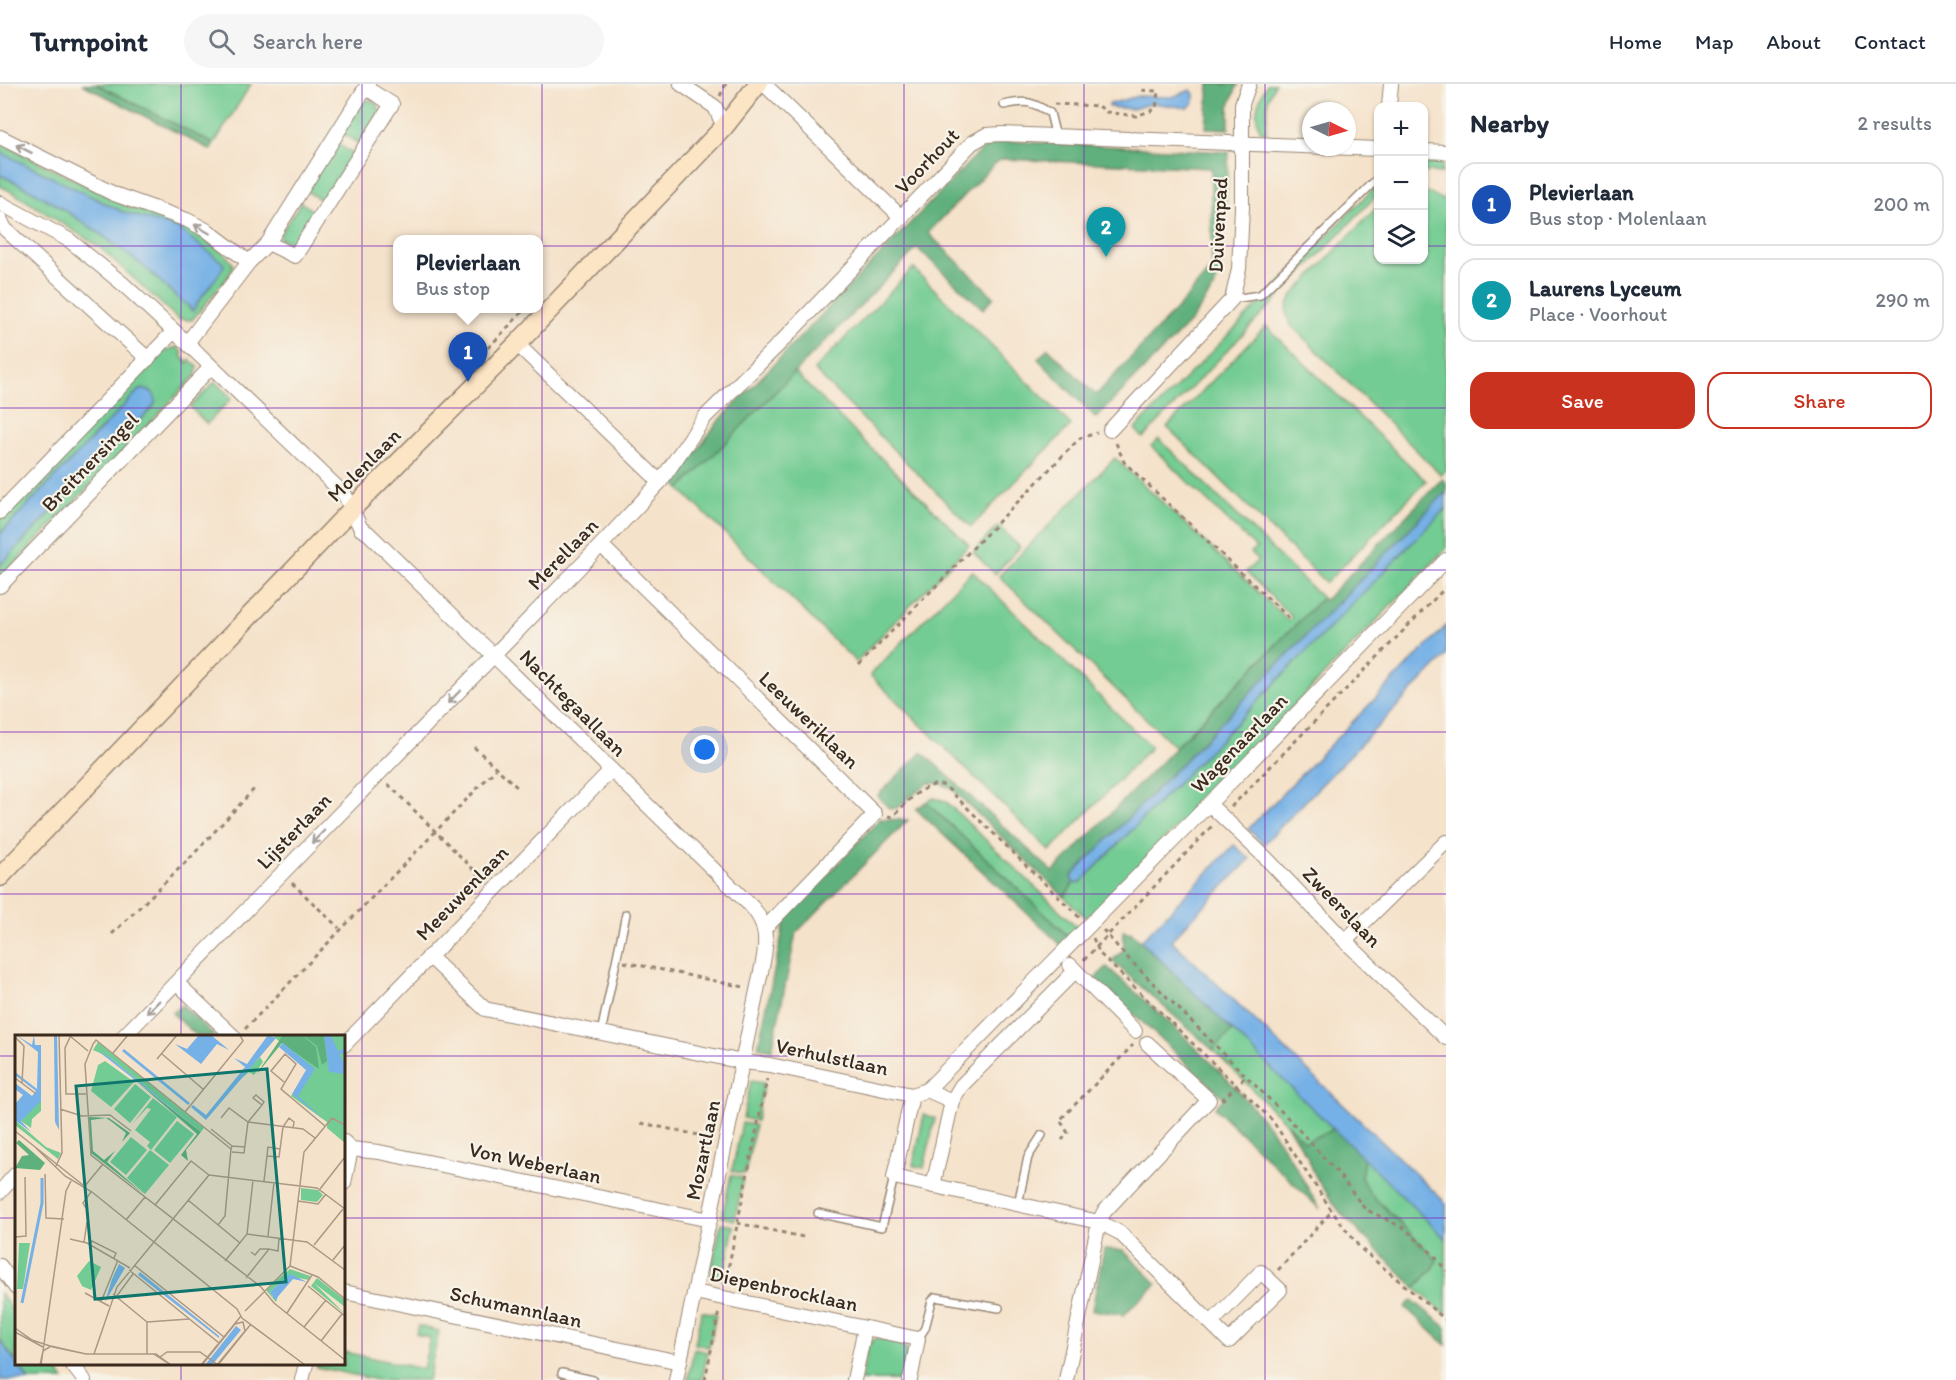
<!DOCTYPE html>
<html lang="en">
<head>
<meta charset="utf-8">
<style>
  :root { --surface:#fff; --page:#f6f6f7; --text:#1f2937; --muted:#747a83; --line:#e0e1e3; --accent:#c8321e }
  body { margin:0; font-family:Itim,sans-serif; background:var(--page); color:var(--text) }
  .controls { position:absolute; right:18px; top:18px; display:grid; overflow:hidden; border-radius:12px; box-shadow:0 2px 4px #0004 }
  .controls button { width:54px; height:54px; display:grid; place-items:center; padding:0; border:0; border-bottom:2px solid var(--line); background:var(--surface); color:var(--text); font:30px sans-serif }
  .compass { position:absolute; left:1302px; top:18px; width:54px; height:54px; border-radius:50%; background:var(--surface); box-shadow:0 2px 4px #0004; rotate:95deg }
  .you { position:absolute; left:705px; top:666px; width:21px; height:21px; margin:-15px; border:4px solid #fff; border-radius:50%; background:#1a73e8; box-shadow:0 0 0 9px #1a73e833 }
  .badge { display:grid; place-items:center; width:39px; height:39px; border-radius:50%; background:var(--accent); color:#fff; font-size:20px; font-weight:700 }
  .pin { position:absolute; translate:-50% -50px; filter:drop-shadow(0 2px 3px #0008) }
  .pin::after { content:''; position:absolute; top:32px; width:21px; height:18px; background:inherit; clip-path:polygon(0 0,100% 0,50% 100%) }
  .popup { position:absolute; left:393px; top:151px; width:150px; height:78px; box-sizing:border-box; display:grid; place-content:center; border-radius:12px; background:var(--surface); filter:drop-shadow(0 2px 4px #0005); font-size:20px; white-space:nowrap; color:var(--muted) }
  .popup b { font-size:22px; color:var(--text) }
  .popup::after { content:''; position:absolute; left:50%; top:100%; margin-left:-12px; border:12px solid transparent; border-top-color:var(--surface) }
  .list { margin:0; padding:0; list-style:none }
  h2 { display:flex; justify-content:space-between; align-items:center; height:78px; margin:0; padding:0 24px; font-size:26px }
  h2 small { font-size:20px; font-weight:400; color:var(--muted) }
  .list li { display:grid; grid-template-columns:39px 1fr auto; gap:18px; align-items:center; box-sizing:border-box; height:84px; margin:0 12px 12px; padding:0 12px; border:2px solid var(--line); border-radius:18px }
  .list b { display:block; font-size:22px; white-space:nowrap }
  .list p { margin:0; font-size:20px; white-space:nowrap; color:var(--muted) }
  .list em { font-size:20px; font-style:normal; color:var(--muted) }
  .actions { display:flex; gap:12px; padding:18px 24px }
  .actions a { flex:1; padding:14px 0; border:2px solid var(--accent); border-radius:18px; text-align:center; font-size:21px; color:var(--accent) }
  .actions .main { background:var(--accent); color:#fff }
  .icon { flex:none; width:33px; height:33px; fill:none; stroke:currentColor; stroke-width:2; stroke-linecap:round; stroke-linejoin:round }
  .map { position:relative; flex:none; width:1446px; height:1296px; overflow:hidden }
  header { display:flex; align-items:center; gap:36px; box-sizing:border-box; height:84px; padding:0 30px; background:var(--surface); border-bottom:2px solid var(--line) }
  header strong { font-size:28px }
  nav { display:flex; gap:33px; margin-inline-start:auto; font-size:21px }
  .search { width:420px; height:54px; background:var(--page); display:flex; align-items:center; gap:15px; box-sizing:border-box; padding:0 21px; border-radius:33px; color:var(--muted); font-size:22px }
  main { display:flex }
  aside { flex:1; background:var(--surface) }
  .map>svg:first-child { display:block }
  .green { fill:#73cc93; stroke:#577b58; stroke-width:1.5 }
  .forest { fill:#5eb07d; stroke:#4c6d4e; stroke-width:1.5 }
  .water { fill:#75b0e6; stroke:#586d82; stroke-width:1.5 }
  .lines { fill:none; stroke-linecap:round; stroke-linejoin:round }
  .service-casing { stroke:#988674; stroke-width:10 }
  .minor-casing { stroke:#988674; stroke-width:16 }
  .secondary-casing { stroke:#988674; stroke-width:21 }
  .path { stroke:#988674; stroke-width:3; stroke-dasharray:4.5 4.5; stroke-linecap:butt }
  .service { stroke:#fff; stroke-width:7 }
  .minor { stroke:#fff; stroke-width:14 }
  .secondary { stroke:#fce5c4; stroke-width:18 }
  .oneway { stroke:#a79f9a }
  .grid { fill:none; stroke:#7b2cbf; stroke-width:1.5; stroke-opacity:0.55 }
  .labels { text-anchor:middle; stroke-width:4.5; stroke-linejoin:round; paint-order:stroke }
  .street-label { font-size:21px; fill:#3b2a1e; stroke:#f7f3e8 }
  .inset-river { fill:none; stroke:#75b0e6; stroke-width:3 }
  .inset-road { fill:none; stroke:#ab9885; stroke-width:1.5 }
  .view { fill:#0f766e; fill-opacity:0.15; stroke:#0f766e; stroke-width:3 }
  .inset-edge { fill:none; stroke:#3b2a1e; stroke-width:3 }
</style>
</head>
<body>
<header>
<strong>Turnpoint</strong>
<div class="search"><svg class="icon" aria-label="search" viewBox="0 0 24 24"><circle cx="10" cy="10" r="6"/><path d="M15 15l6 6"/></svg>Search here</div>
<nav><a>Home</a><a>Map</a><a>About</a><a>Contact</a></nav>
</header>
<main>
<div class="map">
<svg width="1446" height="1296" viewBox="0 0 1446 1296">
  <rect width="100%" height="100%" fill="#f7f3e8"/>
  <filter id="ink" filterUnits="userSpaceOnUse"><feTurbulence type="fractalNoise" baseFrequency=".0167" numOctaves="2"/><feDisplacementMap in="SourceGraphic" scale="12" xChannelSelector="R" yChannelSelector="G"/><feConvolveMatrix kernelMatrix="1 2 1 2 8 2 1 2 1" color-interpolation-filters="sRGB"/></filter>
  <filter id="wash" filterUnits="userSpaceOnUse"><feTurbulence type="fractalNoise" baseFrequency=".008" numOctaves="4" result="noise"/><feDisplacementMap in="SourceGraphic" scale="24" xChannelSelector="R" yChannelSelector="G"/><feGaussianBlur stdDeviation="1.35" result="paint"/><feColorMatrix in="noise" values="0 0 0 0 0 0 0 0 0 0 0 0 0 0 0 0 0 1.4 0 .05"/><feComposite in="paint" operator="in"/></filter>
  <g filter="url(#wash)">
    <rect width="100%" height="100%" fill="#f5e2ca"/>
    <g class="green">
      <polygon points="96,0 251,0 214,60"/>
      <path d="M1267,0H1275L1268,15L1266,49L1261,48C1252,30 1258,17 1267,0Z"/>
      <polygon points="371,16 378,21 380,28 359,60 342,49 364,17"/>
      <polygon points="0,59 129,123 164,133 187,144 225,170 233,180 231,189 192,236 178,235 98,162 14,109 0,102"/>
      <polygon points="337,59 353,70 323,117 306,107"/>
      <polygon points="1424,79 1442,79 1442,89 1424,88"/>
      <polygon points="1378,100 1378,110 1143,354 1135,345"/>
      <path d="M1424,107L1446,117V385L1441,391L1290,240C1285,229 1286,222 1292,212L1378,122V176H1424Z"/>
      <polygon points="301,118 317,130 296,161 280,155 280,150"/>
      <polygon points="913,184 1071,341 971,443 814,286"/>
      <polygon points="1266,242 1426,397 1326,499 1167,343"/>
      <polygon points="176,263 183,269 181,272 188,279 190,276 198,283 195,292 0,495 0,481 153,323 138,307 0,450 0,436 162,268"/>
      <polygon points="794,288 969,461 856,578 680,405"/>
      <polygon points="215,298 232,314 207,340 190,323"/>
      <polygon points="1159,355 1322,514 1175,663 999,492 1115,374 1289,537 1292,533 1246,488 1258,476 1251,469 1256,464 1151,362"/>
      <polygon points="1446,424 1446,465 1087,835 1064,813 1073,800 1081,798"/>
      <polygon points="998,442 1020,463 995,490 973,468"/>
      <polygon points="972,487 1151,663 1050,767 870,591"/>
      <polygon points="934,714 945,717 1078,844 1069,853 926,718"/>
      <polygon points="1233,946 1334,1045 1305,1058 1213,966"/>
      <polygon points="751,997 764,999 756,1037 743,1034"/>
      <polygon points="924,1031 935,1034 924,1084 913,1082"/>
      <polygon points="742,1039 755,1041 745,1090 732,1087"/>
      <polygon points="1364,1074 1446,1155 1446,1230 1415,1204 1434,1183 1369,1108 1361,1094"/>
      <polygon points="731,1091 743,1094 735,1136 722,1133"/>
      <polygon points="721,1139 734,1142 723,1195 710,1192"/>
      <polygon points="0,1209 16,1231 16,1279 0,1256"/>
      <polygon points="702,1227 716,1230 709,1263 695,1260"/>
      <polygon points="418,1242 439,1247 428,1296 377,1296 316,1283 317,1280 344,1280 344,1268 423,1285 430,1254 416,1250"/>
      <path d="M876,1254C911,1262 911,1260 904,1296H861L868,1261Z"/>
      <polygon points="694,1265 708,1268 702,1296 688,1296"/>
      <polygon points="17,1280 52,1280 64,1296 29,1296"/>
    </g>
    <g class="forest">
      <polygon points="82,0 96,0 214,60 211,66"/>
      <polygon points="1209,0 1238,0 1229,23 1229,45 1206,44"/>
      <polygon points="1003,57 1229,68 1222,173 1219,190 1213,205 1191,237 1096,334 1038,275 1048,264 1096,311 1182,219 1212,183 1211,84 1002,75 993,81 928,149 994,213 983,225 917,164 680,405 674,399 717,339 980,67 994,58"/>
      <polygon points="1442,395 1446,399 1446,408 1072,792 1073,800 1064,813 951,704 942,700 928,699 897,724 890,725 877,712 922,668 1053,788 1322,514 1325,516"/>
      <polygon points="926,718 1069,853 1061,861 916,725"/>
      <polygon points="880,735 908,736 796,849 772,966 758,963 785,836"/>
      <polygon points="1123,847 1132,849 1233,946 1213,966 1112,877 1124,865"/>
      <path d="M1107,883C1158,928 1211,974 1255,1026C1281,1055 1300,1091 1320,1125L1215,1024L1224,1014L1095,894Z"/>
      <polygon points="182,921 215,952 197,952 172,929"/>
      <polygon points="1285,1038 1305,1058 1334,1045 1364,1074 1361,1094 1369,1108 1437,1176 1434,1183 1415,1204 1339,1127 1316,1094 1307,1072"/>
      <polygon points="1104,1165 1123,1166 1157,1200 1123,1231 1092,1226"/>
      <polygon points="1412,1216 1446,1243 1446,1261 1405,1223"/>
    </g>
    <g class="water">
      <polygon points="1191,6 1194,10 1194,18 1188,24 1152,19 1133,25 1109,23 1109,20 1138,12 1172,13"/>
      <path d="M0,68L123,128L177,144L222,178L224,181C216,198 201,210 193,227L189,225L190,223C173,213 160,195 144,183C100,148 52,114 0,91Z"/>
      <path d="M143,305L152,308C156,313 157,317 153,323L0,481V450L138,307Z"/>
      <polygon points="1446,408 1446,424 1081,798 1073,800 1072,792"/>
      <polygon points="1446,542 1446,572 1264,760 1248,745"/>
      <polygon points="1234,761 1250,775 1171,856 1446,1119 1446,1155 1141,857"/>
      <polygon points="0,1256 29,1296 0,1296"/>
    </g>
  </g>
  <g filter="url(#ink)">
    <g class="lines">
      <g class="service-casing">
        <g id="service">
          <path d="M1004,21C1024,16 1032,17 1050,29L1056,53"/>
          <polyline points="1232,215 1260,211 1378,94"/>
          <polyline points="601,949 626,830"/>
          <polyline points="1018,1120 1028,1073 1042,1051"/>
          <polyline points="818,1129 882,1143 894,1093"/>
          <polyline points="918,1255 925,1244 932,1217 935,1213 999,1224"/>
          <polyline points="562,1289 593,1296"/>
        </g>
      </g>
      <g class="minor-casing">
        <g id="minor">
          <polyline points="681,0 715,23 724,43"/>
          <polyline points="764,0 902,134"/>
          <polyline points="1389,22 1391,0"/>
          <polyline points="0,53 114,110 187,136 208,147 249,178"/>
          <polyline points="1424,67 1446,68"/>
          <path d="M0,119L69,156L123,200L187,259L345,411L361,445L368,449L752,823C767,840 767,857 763,878L676,1296"/>
          <polyline points="0,135 5,145 148,275"/>
          <polyline points="268,159 295,172 392,20 366,4"/>
          <polyline points="187,259 249,178 268,159 368,0"/>
          <polyline points="517,260 660,398"/>
          <polyline points="1110,346 1232,215 1239,185 1242,124 1242,20 1249,0"/>
          <polyline points="0,428 174,247"/>
          <polyline points="601,461 875,730 765,844"/>
          <polyline points="0,502 211,283"/>
          <polyline points="1209,720 1266,774 1345,857 1446,954"/>
          <polyline points="1345,857 1446,758"/>
          <polyline points="429,872 485,925 743,978 770,981 912,1011 927,1006 952,1017 933,1102"/>
          <polyline points="1070,881 1135,947"/>
          <polyline points="177,899 233,952"/>
          <polyline points="124,952 601,461 660,398 705,333 783,256 972,59 986,51 1002,50 1378,65"/>
          <polyline points="344,961 611,686"/>
          <polyline points="927,1006 1209,720 1446,476"/>
          <polyline points="912,1011 894,1093 1099,1138 1120,1149 1229,1257 1280,1206 1261,1188 1211,1239"/>
          <polyline points="952,1017 961,1002 1075,887"/>
          <polyline points="344,1058 351,1065 344,1099"/>
          <polyline points="351,1065 379,1068 710,1136"/>
          <polyline points="0,1108 16,1090"/>
          <polyline points="0,1182 16,1204"/>
          <polyline points="344,1208 680,1278"/>
          <polyline points="695,1208 918,1255 910,1296"/>
          <polyline points="72,1280 84,1296"/>
          <polyline points="302,1296 306,1280"/>
          <polyline points="854,1296 865,1244"/>
          <polyline points="1066,1296 1099,1138 1104,1128 1209,1016 1147,959"/>
        </g>
      </g>
      <g class="secondary-casing">
        <polyline id="secondary" points="0,793 352,425 517,260 724,43 758,0"/>
      </g>
      <g class="path">
        <polyline points="720,12 726,0"/>
        <polyline points="1054,20 1099,22 1106,28 1136,32 1156,25 1158,7 1140,6"/>
        <polyline points="488,264 526,224"/>
        <polyline points="1116,359 1124,378 1289,534"/>
        <polyline points="859,581 1080,354 1097,349"/>
        <polyline points="474,663 519,705"/>
        <polyline points="388,700 485,797"/>
        <polyline points="1231,723 1446,503"/>
        <path d="M888,732L892,733C904,722 926,694 945,702L1080,834"/>
        <polyline points="292,799 339,844"/>
        <polyline points="1103,846 1125,871 1290,1036 1337,1088 1365,1125 1404,1144 1434,1171 1446,1187"/>
        <polyline points="112,850 191,773 256,703"/>
        <polyline points="1093,854 1100,870 1272,1036 1332,1127 1360,1164 1446,1236"/>
        <polyline points="1084,876 1214,740"/>
        <polyline points="624,878 744,903"/>
        <polyline points="245,945 496,685"/>
        <polyline points="1222,1016 1246,992"/>
        <polyline points="641,1039 713,1054"/>
        <polyline points="1062,1056 1068,1049 1060,1036 1133,961"/>
        <polyline points="737,1139 803,1153"/>
        <polyline points="1278,1186 1332,1127"/>
        <polyline points="725,1200 767,995"/>
        <polyline points="705,1296 719,1227"/>
      </g>
      <use href="#service" class="service"/>
      <use href="#minor" class="minor"/>
      <use href="#secondary" class="secondary"/>
    </g>
    <defs><path id="oneway-shaft" d="M-6 0H5M1.5-3L5.5 0L1.5 3" fill="none" stroke-width="1.6" stroke-linecap="round" stroke-linejoin="round" transform="scale(1.5)"/></defs>
    <g class="oneway">
      <use href="#oneway-shaft" transform="translate(24 65) rotate(-153)"/>
      <use href="#oneway-shaft" transform="translate(202 145) rotate(-150)"/>
      <use href="#oneway-shaft" transform="translate(454 613) rotate(134)"/>
      <use href="#oneway-shaft" transform="translate(318 753) rotate(134)"/>
      <use href="#oneway-shaft" transform="translate(153 923) rotate(135)"/>
    </g>
  </g>
  <path class="grid" d="M181,0V952M362,0V1296M542,0V1296M723,0V1296M904,0V1296M1084,0V1296M1265,0V1296M0,162H1378M1424,162H1446M0,324H1446M0,486H1446M0,648H1446M0,810H1446M0,972H16M344,972H1446M0,1134H16M344,1134H1446M181,1280V1296"/>
  <g class="labels">
    <g class="street-label">
      <text transform="translate(927 77) rotate(-46)" y="7">Voorhout</text>
      <text transform="translate(1218 141) rotate(-87)" y="7">Duivenpad</text>
      <text transform="translate(90 378) rotate(-46)" y="7">Breitnersingel</text>
      <text transform="translate(364 381) rotate(-45)" y="7">Molenlaan</text>
      <text transform="translate(563 470) rotate(-46)" y="7">Merellaan</text>
      <text transform="translate(573 619) rotate(45)" y="7">Nachtegaallaan</text>
      <text transform="translate(809 636) rotate(44)" y="7">Leeuweriklaan</text>
      <text transform="translate(1239 659) rotate(-46)" y="7">Wagenaarlaan</text>
      <text transform="translate(294 747) rotate(-46)" y="7">Lijsterlaan</text>
      <text transform="translate(462 809) rotate(-46)" y="7">Meeuwenlaan</text>
      <text transform="translate(1342 823) rotate(46)" y="7">Zweerslaan</text>
      <text transform="translate(832 973) rotate(12)" y="7">Verhulstlaan</text>
      <text transform="translate(703 1066) rotate(-78)" y="7">Mozartlaan</text>
      <text transform="translate(535 1079) rotate(12)" y="7">Von Weberlaan</text>
      <text transform="translate(784 1205) rotate(12)" y="7">Diepenbrocklaan</text>
      <text transform="translate(516 1223) rotate(12)" y="7">Schumannlaan</text>
    </g>
  </g>
  <g transform="translate(15 951)">
    <rect width="330" height="330" fill="#f5e2ca"/>
    <path d="M257,0H330V108L312,93V87L276,61L297,35ZM83,7L189,93L186,97L94,22L78,15ZM245,22L248,27L239,40L234,37L220,49ZM90,26L119,47L96,72L76,56L83,30ZM120,49L136,62L115,88L99,74ZM138,63L162,82L136,115L132,111L135,107L120,95L136,74L132,73L117,89ZM22,66H26V76L17,84L16,93L6,86ZM0,85L31,112L46,118L43,124L0,90ZM162,86L179,99L155,128L139,115ZM116,102L132,115L111,140L95,127ZM135,115L154,130L130,159L112,143ZM286,153L303,155L308,160L302,167L286,165ZM4,208H15L8,254H2ZM74,226L86,232L76,255L67,251L62,241ZM275,234L295,241L294,245L273,241L255,257L258,262L263,261L261,267L251,255ZM302,243L330,265V272L299,248L330,279L296,251Z" fill="#73cc93"/>
    <path d="M268,0H287L301,12L304,34L267,8L241,40ZM288,0H309L312,26L307,30L302,11ZM120,45L186,97L171,115L173,126L166,120L182,99ZM74,82L94,83L115,98L107,107L111,98L97,87L91,83L76,85L78,116L89,125L100,116L92,127L130,160L76,118ZM4,105L30,128L25,135L0,133L7,121L14,120L1,108Z" fill="#5eb07d"/>
    <path d="M1,0L17,10L19,0L20,10H26V66L6,86L16,97L0,85V69L8,60L0,54V48L17,61L21,56L0,40V37L22,54L23,17ZM39,0H42L44,95L40,87ZM184,0H196L214,15L202,9L186,29L160,9L172,14ZM253,0L261,3L191,85L176,72L178,70L191,80L230,32L219,23L232,29ZM309,0H316L323,16L330,13V19H324L330,29V39L314,37ZM268,8L300,34L283,61L309,85L277,59L291,35L264,12ZM109,14L175,68L173,70L107,16ZM83,16L94,22L184,95L92,23ZM104,229L110,233L90,267L97,244ZM125,237L204,301V303L123,240ZM275,239L292,247L278,244L260,265L255,257ZM221,291L226,295L197,330H190Z" fill="#75b0e6"/>
    <path class="inset-river" d="M7,268L27,168V143"/>
    <path class="inset-road" d="M56,0L50,13L51,59H71M55,1L73,16M0,2L9,11L7,48M98,18L113,0M147,19L189,55M142,24L162,0M0,43L20,58M269,47L256,36L270,19L281,29L266,54L310,91M241,60L249,67L247,70L238,63ZM45,74L67,81L95,80L116,96M170,77L228,6L225,0M206,83L214,73L233,87L288,94L300,103M196,94L217,111M0,96L68,150M21,113L50,141L77,157L222,274L227,283L290,330M216,114L81,5L78,9L70,29L76,120L246,252L259,268L330,325M217,117L229,118L233,87L247,70M252,121L264,122L268,92L274,83L279,87L278,93M41,131L47,118L44,0M30,139L31,183L49,184M194,140L302,153L330,174M249,146L253,112L265,114M69,152L88,129M305,154L330,122M173,165L225,208M283,166L303,169L311,159M140,170L176,126L194,140M71,173L68,168L76,157M111,185L130,162M203,190L210,181L216,114L217,111L230,112M232,199L238,145M253,201L259,147M0,202L11,201L10,142M55,204L72,208L115,233M69,207L72,187M75,210L77,206L101,218L99,223M299,210L328,174M236,217L240,220L245,214H254M318,225L330,210M210,226L232,199L292,207L330,235M119,230L209,302M275,231L289,117L317,83L330,90M114,235L204,308M231,243L254,214L263,216L264,203M293,251L330,281M70,258L94,271M98,259L132,287V319M101,262L118,239M86,267L103,225M230,276L275,231L303,242L330,264M272,278L297,240M132,287L174,284M289,292L311,265M0,293L17,305L38,312L71,319H139L156,330M0,297L28,312M306,306L327,279M79,319L102,252L194,140M145,322L152,317H185L203,330M25,330L28,316L36,311L71,319H141L156,330M26,330L51,156L57,144M186,330L226,281M187,330L220,289L228,287L230,296L202,330M203,330L236,289"/>
    <path class="view" d="M252,34L271,247L80,264L61,51Z"/>
    <rect width="330" height="330" class="inset-edge"/>
  </g>
</svg>
<div class="controls">
<button>+</button>
<button>−</button>
<button><svg class="icon" aria-label="layers" viewBox="0 0 24 24"><path d="M12 4l9 5-9 5-9-5zM3 14l9 5 9-5"/></svg></button>
</div>
<svg class="compass" viewBox="-18 -18 36 36"><path d="M0-13l5 13h-10z" fill="#e53935"/><path d="M0 13l5-13h-10z" fill="#747a83"/></svg>
<div class="you"></div>
<div class="pin badge" style="left:468px;top:298px;background:#1a4fb4">1</div>
<div class="popup"><b>Plevierlaan</b>Bus stop</div>
<div class="pin badge" style="left:1106px;top:173px;background:#0f9aa8">2</div>
</div>
<aside>
<h2>Nearby<small>2 results</small></h2>
<ul class="list">
<li><span class="badge" style="background:#1a4fb4">1</span><div><b>Plevierlaan</b><p>Bus stop · Molenlaan</p></div><em>200 m</em></li>
<li><span class="badge" style="background:#0f9aa8">2</span><div><b>Laurens Lyceum</b><p>Place · Voorhout</p></div><em>290 m</em></li>
</ul>
<div class="actions"><a class="main">Save</a><a>Share</a></div>
</aside>
</main>
</body>
</html>
